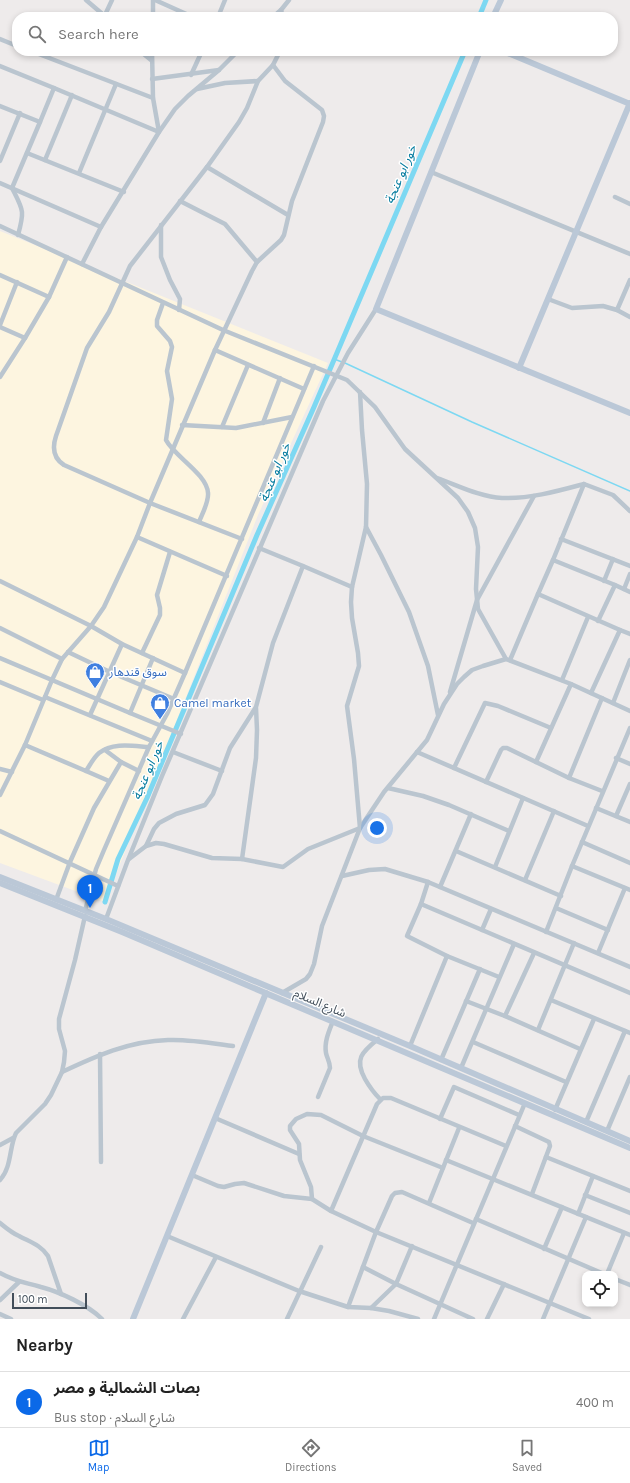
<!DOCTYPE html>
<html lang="en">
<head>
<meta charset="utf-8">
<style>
  :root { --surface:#fff; --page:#f6f6f6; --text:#222; --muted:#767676; --line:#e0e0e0; --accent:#0b69e8 }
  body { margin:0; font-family:Karla,"Noto Sans Arabic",sans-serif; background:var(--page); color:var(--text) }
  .controls { position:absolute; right:12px; bottom:12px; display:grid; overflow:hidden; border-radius:8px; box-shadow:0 2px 6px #0003 }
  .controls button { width:36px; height:36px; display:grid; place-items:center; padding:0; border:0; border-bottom:1px solid var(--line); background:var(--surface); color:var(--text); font:20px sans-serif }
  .scale { position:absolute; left:12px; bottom:10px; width:75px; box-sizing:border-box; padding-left:4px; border:2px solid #424e5a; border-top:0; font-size:11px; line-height:14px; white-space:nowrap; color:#424e5a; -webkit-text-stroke:3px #fff; paint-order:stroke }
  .you { position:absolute; left:377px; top:828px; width:14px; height:14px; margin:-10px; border:3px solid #fff; border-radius:50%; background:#1a73e8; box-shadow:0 0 0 6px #1a73e833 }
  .badge { display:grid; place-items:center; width:26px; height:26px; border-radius:50%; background:var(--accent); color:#fff; font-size:13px; font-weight:700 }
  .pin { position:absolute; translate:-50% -33px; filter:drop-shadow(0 1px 2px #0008) }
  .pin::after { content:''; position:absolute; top:21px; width:14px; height:12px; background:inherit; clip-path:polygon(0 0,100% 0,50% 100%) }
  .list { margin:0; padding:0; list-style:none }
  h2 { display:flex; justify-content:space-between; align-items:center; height:52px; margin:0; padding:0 16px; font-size:17px }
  h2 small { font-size:13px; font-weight:400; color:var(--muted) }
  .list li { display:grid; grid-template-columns:26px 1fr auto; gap:12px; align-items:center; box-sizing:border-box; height:56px; padding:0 16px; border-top:1px solid var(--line) }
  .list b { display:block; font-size:15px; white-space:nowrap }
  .list p { margin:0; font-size:13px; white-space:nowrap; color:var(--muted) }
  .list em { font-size:13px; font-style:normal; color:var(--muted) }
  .icon { flex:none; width:22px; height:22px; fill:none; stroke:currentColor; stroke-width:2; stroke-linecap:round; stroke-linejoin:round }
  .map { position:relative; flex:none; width:630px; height:1319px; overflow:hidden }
  .search { position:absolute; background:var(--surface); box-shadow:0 2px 6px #0003; left:12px; right:12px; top:12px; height:44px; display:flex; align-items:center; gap:10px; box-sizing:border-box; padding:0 14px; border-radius:16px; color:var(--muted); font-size:15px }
  .sheet { height:108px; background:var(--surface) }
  nav { display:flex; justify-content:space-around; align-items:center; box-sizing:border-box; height:56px; border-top:1px solid var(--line); background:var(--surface); font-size:11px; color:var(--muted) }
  nav a { display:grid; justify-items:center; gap:2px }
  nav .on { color:var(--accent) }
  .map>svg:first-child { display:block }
  .commercial { fill:#fdf5e0 }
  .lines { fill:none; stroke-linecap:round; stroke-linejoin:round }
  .stream { stroke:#7dd8f2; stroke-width:1.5 }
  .canal { stroke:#7dd8f2; stroke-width:5 }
  .street { stroke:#bac5cf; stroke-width:4.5 }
  .secondary { stroke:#bbc8d7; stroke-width:6 }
  .labels { text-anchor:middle; stroke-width:3; stroke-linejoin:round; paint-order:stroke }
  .shop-label { font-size:12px; fill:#366cbe; stroke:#fff; text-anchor:start }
  .street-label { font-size:12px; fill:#424e5a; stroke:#fff }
  .water-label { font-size:13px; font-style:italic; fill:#037b9e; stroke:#fff }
</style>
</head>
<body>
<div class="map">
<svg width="630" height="1319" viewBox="0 0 630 1319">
  <rect width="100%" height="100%" fill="#eeebeb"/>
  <polygon class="commercial" points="0,231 328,363 258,515 105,902 0,863"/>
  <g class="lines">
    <g class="stream">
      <polyline points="334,359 342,362"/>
      <polyline points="345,363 472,422 630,491"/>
    </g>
    <g class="canal">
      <polyline points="479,17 486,0"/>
      <polyline points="105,902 118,859 147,798 257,535 314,407 465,51"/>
    </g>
    <g class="street">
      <polyline points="86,0 106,17"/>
      <polyline points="155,0 193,17"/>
      <polyline points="281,10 283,17"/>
      <polyline points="105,15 112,0"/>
      <polyline points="153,17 153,0"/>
      <polyline points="218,17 225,0"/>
      <polyline points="273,17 281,10 289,0"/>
      <polyline points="0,39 17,46"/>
      <polyline points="31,51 153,98"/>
      <polyline points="140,51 151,60"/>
      <polyline points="0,66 54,88"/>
      <polyline points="191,75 202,51"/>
      <polyline points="152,79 219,70"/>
      <polyline points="197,89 225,83 258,81"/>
      <polyline points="0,106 40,122 12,188"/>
      <polyline points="40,122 54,88 159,132 175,109 188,96 219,70 238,51"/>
      <polyline points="27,153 124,192"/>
      <polyline points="45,160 72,95"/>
      <polyline points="0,161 20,113"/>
      <polyline points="207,167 288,215"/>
      <polyline points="431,172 630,254"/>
      <polyline points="79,173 116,84"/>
      <polyline points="0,183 101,227"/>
      <path d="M12,188C23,210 25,210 18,235"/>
      <polyline points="615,197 630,204"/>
      <polyline points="180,201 225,224 257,262"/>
      <polyline points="161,225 161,257 170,280 180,299 179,310"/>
      <polyline points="0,226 223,330 347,380 375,407 405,449 458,498 468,512 475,528 478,547 476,589 478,609 506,659 571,684 630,711"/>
      <polyline points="82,264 101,227 159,132 153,98 152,51"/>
      <polyline points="0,275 49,297 67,257"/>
      <polyline points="548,299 572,308 603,306 617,310 630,317"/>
      <path d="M163,303L157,320V326L170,341L172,347L167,371L172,399L166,440C174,456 207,474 208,493C209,502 202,514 199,522"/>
      <polyline points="617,310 630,280"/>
      <polyline points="0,325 17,282"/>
      <polyline points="0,327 25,338"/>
      <polyline points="215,350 304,389"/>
      <polyline points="0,377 25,338 49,297"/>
      <polyline points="263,423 280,378"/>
      <polyline points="182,425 236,428 292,417"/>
      <polyline points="222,427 248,365"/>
      <path d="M437,478C457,485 480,497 502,498C530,499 558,491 584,484"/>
      <polyline points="366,527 381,555 409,612 428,666 438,715"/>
      <polyline points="137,537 227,576"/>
      <polyline points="242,539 150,503 215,350 252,271 257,262 281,240 284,235 292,201 323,122 324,116 322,110 285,81 273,65"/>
      <polyline points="561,539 630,566"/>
      <polyline points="259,548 303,566"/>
      <polyline points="553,560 584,484 613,495 630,511"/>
      <polyline points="0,581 91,626 122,644 185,673"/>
      <polyline points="604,581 613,559"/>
      <polyline points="624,589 630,574"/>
      <polyline points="538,594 553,560 615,585"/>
      <polyline points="598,621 615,585 630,592"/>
      <polyline points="0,628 62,659 52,680 25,745 0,795"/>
      <polyline points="68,652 110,672 174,699"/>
      <polyline points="142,653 160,615 160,608 157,595 170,552"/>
      <polyline points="0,658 130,713 153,658"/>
      <path d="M62,659L91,626L104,607L137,537L150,503L64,465C53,458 52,448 56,436L87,348L109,312L130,266L207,167L239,122L247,108L258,81L273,65L280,51"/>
      <polyline points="510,660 538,594 620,630"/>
      <polyline points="562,680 588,617"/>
      <polyline points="0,682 43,700"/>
      <polyline points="450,692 477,600 534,496"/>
      <polyline points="591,693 620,630 630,634"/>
      <polyline points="45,697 152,741"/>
      <polyline points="613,703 630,660"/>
      <polyline points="130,713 181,734"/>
      <polyline points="90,715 122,644"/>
      <path d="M25,745L86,771C90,765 94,757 99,753C113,742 133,746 149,747"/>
      <polyline points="105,750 121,762 139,771"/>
      <polyline points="173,752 222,771"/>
      <polyline points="417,752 588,826"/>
      <polyline points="616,758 630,764"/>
      <polyline points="536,762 571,684"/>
      <polyline points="454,768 485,703 498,706 551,728"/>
      <polyline points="0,769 12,772"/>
      <polyline points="86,771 109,781"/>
      <polyline points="569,778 602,698"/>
      <polyline points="486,782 501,750 503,748 507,748 569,778 602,791"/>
      <polyline points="388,788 423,796 449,805 509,831"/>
      <polyline points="596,808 630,822"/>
      <polyline points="616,816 630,784"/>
      <polyline points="360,828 354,759 347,706 359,666 358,653 352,618 351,602 352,587 366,527 367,484 362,430 360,392"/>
      <polyline points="0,831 118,886"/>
      <polyline points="582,842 630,863"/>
      <polyline points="146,846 154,829 159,823 176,814 205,805 213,794 230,748 256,707 273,643 303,566 352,587"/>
      <polyline points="456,851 561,896"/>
      <polyline points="129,859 146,846 156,843 164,844 212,858 242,859 283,867 308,849 360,828"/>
      <polyline points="242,859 256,758 257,730 256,708"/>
      <polyline points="572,866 630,890"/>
      <polyline points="495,867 523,798"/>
      <polyline points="342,876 369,870 385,869 428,882 630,967"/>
      <polyline points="525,880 554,811"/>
      <polyline points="428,882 421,904 407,936 447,956 499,977"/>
      <polyline points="440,887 471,814"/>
      <polyline points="56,900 70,862 94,808 121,762"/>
      <polyline points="421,904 630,993"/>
      <polyline points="556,908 608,930"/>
      <polyline points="85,911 96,869 104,850 149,747 167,714 185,673 314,366"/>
      <polyline points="106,919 128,860 162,776 323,401 348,353 376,309"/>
      <polyline points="482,930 491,909"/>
      <polyline points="546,932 572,866 630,728"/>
      <polyline points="598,953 625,888"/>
      <polyline points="282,993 306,979 310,974 314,964 322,926 360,828 384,792 427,740 444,704 457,684 464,677 472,670 483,666 506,659"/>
      <polyline points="551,1000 630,1033"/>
      <polyline points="466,1001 505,1016 580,1049"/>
      <polyline points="505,1016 534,953"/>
      <polyline points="538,1030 574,943"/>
      <path d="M378,1039C362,1052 354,1059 365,1079C369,1086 374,1093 380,1099"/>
      <polyline points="473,1042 566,1082"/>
      <polyline points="410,1046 447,956"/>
      <polyline points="100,1054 101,1162"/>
      <polyline points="441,1060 480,969"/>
      <polyline points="461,1068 514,944"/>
      <path d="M62,1072C96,1056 129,1041 168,1040C189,1039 211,1043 233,1046"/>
      <path d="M318,1097L330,1068C330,1062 327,1058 326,1053C324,1042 329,1031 333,1021"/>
      <polyline points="555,1110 594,1019"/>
      <polyline points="215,1118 299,1154"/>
      <polyline points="440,1119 454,1087 519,1115"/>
      <polyline points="586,1122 625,1031"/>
      <polyline points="515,1126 549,1142 550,1146 532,1194"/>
      <polyline points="607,1131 630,1077"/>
      <polyline points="0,1145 13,1138"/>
      <polyline points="546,1157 630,1191"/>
      <polyline points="446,1160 630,1235"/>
      <polyline points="192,1175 218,1186 224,1187 235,1184 244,1183 284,1196 312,1199 331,1211 376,1232 589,1319"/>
      <path d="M0,1180C12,1167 9,1147 16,1133L45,1104L51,1095L62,1072L64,1062L65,1051L59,1029V1019L75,960L85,916"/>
      <polyline points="585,1195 630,1213"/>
      <polyline points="312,1199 311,1187 300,1160 299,1144 290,1130 290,1126 296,1119 307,1114 321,1115 363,1136 443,1168"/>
      <polyline points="429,1203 459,1128"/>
      <polyline points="331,1211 377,1104 383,1098 391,1098 506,1146"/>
      <polyline points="578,1214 593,1176"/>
      <polyline points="476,1219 604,1274"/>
      <path d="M0,1223C6,1228 12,1233 19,1236C30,1242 41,1245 48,1256L61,1294"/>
      <polyline points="167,1236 299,1291 348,1307 371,1308 389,1311 418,1319"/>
      <polyline points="544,1249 562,1207"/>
      <polyline points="363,1267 396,1284 473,1319"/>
      <path d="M0,1273C16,1282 24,1282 41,1287C60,1292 88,1305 102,1319"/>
      <polyline points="607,1274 624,1233"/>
      <polyline points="615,1279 630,1285"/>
      <polyline points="0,1300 19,1282"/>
      <polyline points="348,1307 376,1232 392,1196 395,1193 402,1192 473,1223"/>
      <polyline points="371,1308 396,1284 412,1246"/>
      <polyline points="0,1314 11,1319"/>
      <polyline points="183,1319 216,1257"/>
      <polyline points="287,1319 321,1247"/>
      <polyline points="434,1319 525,1103"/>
      <polyline points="487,1319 504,1284"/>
      <polyline points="543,1319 586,1217"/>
    </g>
    <g class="secondary">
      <polyline points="493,17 501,0"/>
      <polyline points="480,51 376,309 630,413"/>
      <polyline points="503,51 630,104"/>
      <polyline points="519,368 630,103"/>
      <polyline points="0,877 106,919 410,1046 630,1141"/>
      <polyline points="0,883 122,932 630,1148"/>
      <polyline points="133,1319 266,993"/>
    </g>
  </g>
  <defs>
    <g id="shop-pin" transform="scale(1)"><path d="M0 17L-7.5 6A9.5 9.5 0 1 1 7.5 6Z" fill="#3f7fe0" stroke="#fff"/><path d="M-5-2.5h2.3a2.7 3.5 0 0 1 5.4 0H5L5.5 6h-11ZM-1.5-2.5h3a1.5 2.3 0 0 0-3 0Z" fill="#fff"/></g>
  </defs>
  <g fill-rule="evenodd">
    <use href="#shop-pin" x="95" y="672"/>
    <use href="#shop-pin" x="160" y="703"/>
  </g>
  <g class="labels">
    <g class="shop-label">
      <text x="109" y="676">سوق قندهار</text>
      <text x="174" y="707">Camel market</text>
    </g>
    <g class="street-label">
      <text transform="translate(320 1003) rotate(23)" y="4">شارع السلام</text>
    </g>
    <g class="water-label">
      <text transform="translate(400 174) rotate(-67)" y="5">خور ابو عنجة</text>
      <text transform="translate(274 472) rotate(-67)" y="5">خور ابو عنجة</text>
      <text transform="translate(147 770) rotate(-67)" y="5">خور ابو عنجة</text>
    </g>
  </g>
</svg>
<div class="controls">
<button><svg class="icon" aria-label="locate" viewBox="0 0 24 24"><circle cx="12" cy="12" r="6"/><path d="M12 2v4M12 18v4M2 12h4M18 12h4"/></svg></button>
</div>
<div class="scale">100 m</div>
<div class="you"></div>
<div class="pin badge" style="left:90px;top:908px">1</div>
<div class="search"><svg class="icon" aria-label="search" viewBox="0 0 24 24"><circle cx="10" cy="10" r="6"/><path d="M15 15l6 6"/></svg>Search here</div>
</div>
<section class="sheet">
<h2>Nearby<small></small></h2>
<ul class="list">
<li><span class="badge">1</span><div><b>بصات الشمالية و مصر</b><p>Bus stop · شارع السلام</p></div><em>400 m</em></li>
</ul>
</section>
<nav>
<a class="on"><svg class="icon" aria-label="map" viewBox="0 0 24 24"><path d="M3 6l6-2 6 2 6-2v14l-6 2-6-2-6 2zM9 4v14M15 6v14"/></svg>Map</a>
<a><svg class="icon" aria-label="directions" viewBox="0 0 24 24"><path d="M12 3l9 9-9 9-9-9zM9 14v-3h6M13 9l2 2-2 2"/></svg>Directions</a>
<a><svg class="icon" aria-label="saved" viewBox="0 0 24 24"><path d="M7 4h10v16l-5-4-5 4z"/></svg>Saved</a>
</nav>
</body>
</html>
